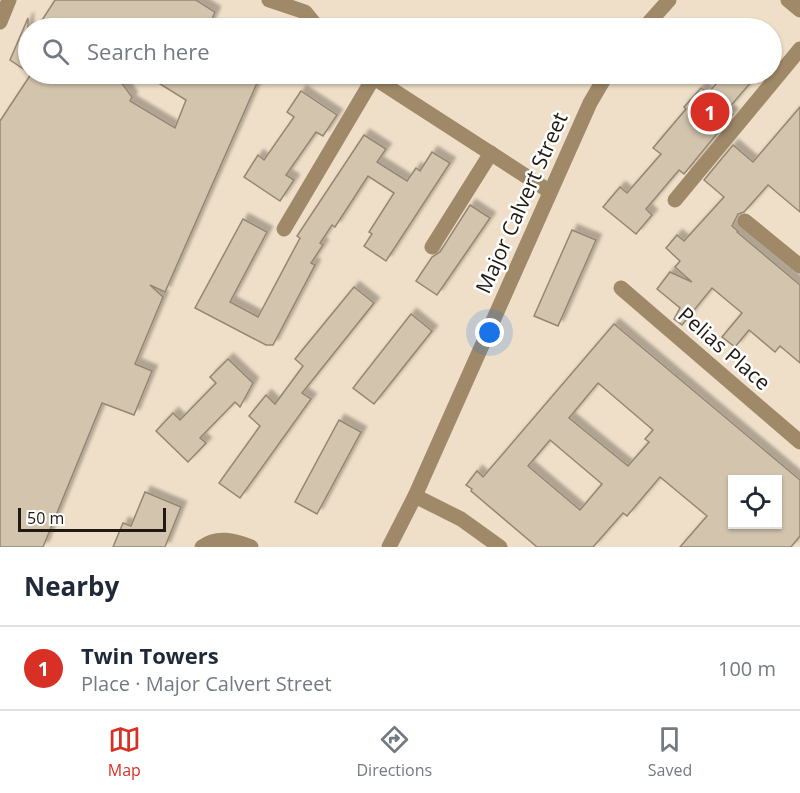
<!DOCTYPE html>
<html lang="en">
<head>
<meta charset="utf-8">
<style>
  :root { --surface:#fff; --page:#f6f6f7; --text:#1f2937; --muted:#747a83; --line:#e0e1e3; --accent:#d93025 }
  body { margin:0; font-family:"Open Sans",sans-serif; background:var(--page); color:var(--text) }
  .controls { position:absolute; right:18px; bottom:18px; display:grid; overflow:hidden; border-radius:0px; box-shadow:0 2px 4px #0004 }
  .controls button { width:54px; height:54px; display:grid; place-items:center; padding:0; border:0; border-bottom:2px solid var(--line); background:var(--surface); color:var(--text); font:30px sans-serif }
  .scale { position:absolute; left:18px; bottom:15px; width:148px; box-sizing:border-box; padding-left:6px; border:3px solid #1f1911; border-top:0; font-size:16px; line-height:21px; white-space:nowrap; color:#1f1911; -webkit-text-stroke:4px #fff; paint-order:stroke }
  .you { position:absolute; left:490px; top:333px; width:21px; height:21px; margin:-15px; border:4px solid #fff; border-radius:50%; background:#1a73e8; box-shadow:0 0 0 9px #1a73e833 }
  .badge { display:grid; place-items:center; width:39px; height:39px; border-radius:50%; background:var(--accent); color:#fff; font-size:20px; font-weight:700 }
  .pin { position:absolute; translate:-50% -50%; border:3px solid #fff; box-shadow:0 2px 6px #0006 }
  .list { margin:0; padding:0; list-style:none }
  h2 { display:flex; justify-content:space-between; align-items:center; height:78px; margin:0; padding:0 24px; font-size:26px }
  h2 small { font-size:20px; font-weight:400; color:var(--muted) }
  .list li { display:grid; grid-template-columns:39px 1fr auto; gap:18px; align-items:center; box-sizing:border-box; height:84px; padding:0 24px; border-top:2px solid var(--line) }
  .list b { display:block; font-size:22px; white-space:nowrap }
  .list p { margin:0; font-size:20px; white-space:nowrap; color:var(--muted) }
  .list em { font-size:20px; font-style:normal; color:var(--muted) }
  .icon { flex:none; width:33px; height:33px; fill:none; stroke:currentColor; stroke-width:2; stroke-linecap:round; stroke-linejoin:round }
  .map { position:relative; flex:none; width:800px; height:547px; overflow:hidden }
  .search { position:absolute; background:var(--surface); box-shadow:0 2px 4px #0004; left:18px; right:18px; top:18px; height:66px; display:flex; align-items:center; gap:15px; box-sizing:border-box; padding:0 21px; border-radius:33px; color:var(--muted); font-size:22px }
  .sheet { height:162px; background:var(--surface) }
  nav { display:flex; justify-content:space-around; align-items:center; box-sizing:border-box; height:84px; border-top:2px solid var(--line); background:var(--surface); font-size:16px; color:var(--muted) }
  nav a { display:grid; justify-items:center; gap:3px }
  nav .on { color:var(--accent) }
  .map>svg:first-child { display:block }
  .building { fill:#d3c4ad; stroke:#958671; stroke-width:1.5; fill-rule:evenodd; filter:url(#shadow) }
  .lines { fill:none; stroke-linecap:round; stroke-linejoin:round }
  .minor { stroke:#a08968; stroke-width:15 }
  .labels { text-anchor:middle; stroke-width:5; stroke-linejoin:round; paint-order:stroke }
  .street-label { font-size:21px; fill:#1f1911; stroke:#fff }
</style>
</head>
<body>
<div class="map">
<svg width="800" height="547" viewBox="0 0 800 547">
  <defs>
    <filter id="shadow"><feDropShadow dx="5.5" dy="-5.5" stdDeviation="1.5" flood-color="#0004"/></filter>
  </defs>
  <rect width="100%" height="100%" fill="#efdfc8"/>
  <g class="building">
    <polygon points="55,0 196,0 215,12 208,28 37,28"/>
    <polygon points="28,18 28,72 10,60"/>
    <polygon points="31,74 115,74 132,97 130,101 175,128 186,100 144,74 261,74 165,292 150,285 163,297 135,364 152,371 134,415 102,403 43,547 0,547 0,121"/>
    <polygon points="725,74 758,74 727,110 733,114 684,174 679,170 646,209 652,215 636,234 603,207 620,187 627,193 661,154 653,148 686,109 684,107 701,88 708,93"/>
    <polygon points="301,91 337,115 323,136 316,132 286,175 294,180 280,201 244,177 258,155 264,160 294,117 287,112"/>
    <polygon points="800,107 800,212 768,185 744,212 738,214 732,226 738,231 737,232 800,285 800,363 780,346 775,352 749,330 735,347 722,337 742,313 712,288 682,325 674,319 680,308 657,289 670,272 692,282 675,267 680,261 666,248 677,235 684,241 724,197 704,180 733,145 753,162"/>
    <polygon points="364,135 386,149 377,162 407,181 416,168 420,171 432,152 450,163 386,261 364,246 372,234 369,232 394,193 368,176 335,227 332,225 320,243 323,245 311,263 315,265 273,345 266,345 195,308 243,219 267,232 230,302 258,317 300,238 297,236"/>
    <polygon points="470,205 490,218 437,295 416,281 432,257 440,252"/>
    <polygon points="572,230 596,240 558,326 534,316"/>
    <polygon points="354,287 374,303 302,393 311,399 240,498 219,483 260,426 249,416 266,395 275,404 303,366 295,359"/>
    <polygon points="411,314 432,331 374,404 353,388"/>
    <path d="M614,324L800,480V536L791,547H680L707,516L660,477L627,516L623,513L593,547H537L471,491L472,489L466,485L477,471L483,477ZM598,383L653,430L645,439L649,442L628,466L569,418ZM550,440L602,484L580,510L528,466ZM732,480H777V525H732Z"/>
    <polygon points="228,359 253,383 240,407 235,402 200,438 206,443 188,462 156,431 173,413 180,420 216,383 210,377"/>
    <polygon points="339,420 361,432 317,514 295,502"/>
    <polygon points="145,492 181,507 165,547 113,547 123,523 131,526"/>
  </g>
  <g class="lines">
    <g class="minor">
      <polyline points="269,0 305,12 318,28"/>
      <polyline points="788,0 800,10"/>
      <polyline points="0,22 9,0"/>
      <polyline points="644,28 669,0"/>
      <polyline points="368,74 549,191"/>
      <polyline points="675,200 800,49"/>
      <polyline points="745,221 800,266"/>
      <polyline points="284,229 374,77"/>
      <polyline points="432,247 491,153"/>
      <polyline points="621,288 800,442"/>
      <polyline points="415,496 461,519 500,547"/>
      <path d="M202,547C217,536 234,540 251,547"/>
      <polyline points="389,547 415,496 590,103 607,74"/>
    </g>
  </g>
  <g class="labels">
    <g class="street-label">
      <text transform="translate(522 203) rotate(-66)" y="7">Major Calvert Street</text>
      <text transform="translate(724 349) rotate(41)" y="7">Pelias Place</text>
    </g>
  </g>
</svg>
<div class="controls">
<button><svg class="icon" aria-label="locate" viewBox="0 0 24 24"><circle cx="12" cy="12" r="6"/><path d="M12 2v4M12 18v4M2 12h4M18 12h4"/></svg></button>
</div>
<div class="scale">50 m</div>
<div class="you"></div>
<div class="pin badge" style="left:710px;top:112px">1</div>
<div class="search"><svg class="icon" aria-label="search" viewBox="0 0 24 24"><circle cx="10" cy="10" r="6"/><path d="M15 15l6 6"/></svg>Search here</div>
</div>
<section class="sheet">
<h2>Nearby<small></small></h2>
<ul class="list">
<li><span class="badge">1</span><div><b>Twin Towers</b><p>Place · Major Calvert Street</p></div><em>100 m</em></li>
</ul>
</section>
<nav>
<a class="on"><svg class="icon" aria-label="map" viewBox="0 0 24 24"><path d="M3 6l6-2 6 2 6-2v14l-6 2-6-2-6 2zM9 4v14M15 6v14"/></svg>Map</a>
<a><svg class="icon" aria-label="directions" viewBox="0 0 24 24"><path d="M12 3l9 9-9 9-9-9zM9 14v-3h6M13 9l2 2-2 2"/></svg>Directions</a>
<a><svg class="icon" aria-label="saved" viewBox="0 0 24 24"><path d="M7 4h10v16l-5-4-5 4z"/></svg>Saved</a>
</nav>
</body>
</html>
